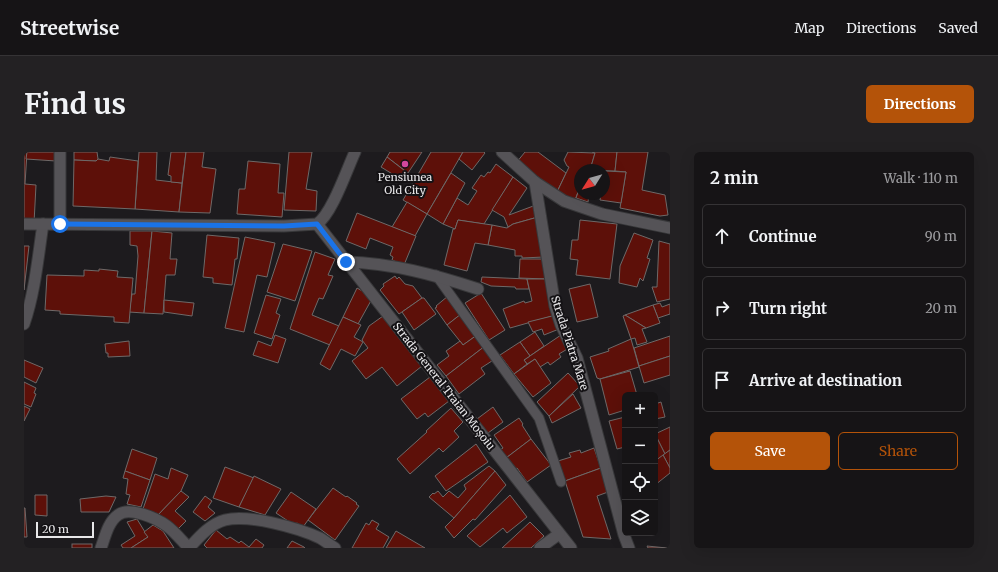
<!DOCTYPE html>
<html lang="en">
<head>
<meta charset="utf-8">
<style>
  :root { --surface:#161416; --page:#232123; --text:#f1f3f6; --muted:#9e9ea1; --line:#353335; --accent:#b45309 }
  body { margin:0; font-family:Merriweather,serif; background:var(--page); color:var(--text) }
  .controls { position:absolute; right:12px; bottom:12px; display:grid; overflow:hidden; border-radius:6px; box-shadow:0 4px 16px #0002 }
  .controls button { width:36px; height:36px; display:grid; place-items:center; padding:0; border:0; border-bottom:1px solid var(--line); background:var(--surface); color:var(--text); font:20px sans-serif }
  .compass { position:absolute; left:550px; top:12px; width:36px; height:36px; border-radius:50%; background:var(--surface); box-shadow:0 4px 16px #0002; rotate:233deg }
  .scale { position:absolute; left:12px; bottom:10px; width:58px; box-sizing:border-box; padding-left:4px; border:2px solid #e8e7e9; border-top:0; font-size:11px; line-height:14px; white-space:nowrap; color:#e8e7e9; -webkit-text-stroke:3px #141215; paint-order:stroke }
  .stop { position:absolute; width:12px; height:12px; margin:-9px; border:3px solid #1a73e8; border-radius:50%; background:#fff }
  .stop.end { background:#1a73e8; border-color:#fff; box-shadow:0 1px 4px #0008 }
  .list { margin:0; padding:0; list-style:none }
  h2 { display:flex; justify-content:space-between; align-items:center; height:52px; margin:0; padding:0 16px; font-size:17px }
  h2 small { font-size:13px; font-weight:400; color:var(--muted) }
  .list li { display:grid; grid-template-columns:26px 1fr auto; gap:12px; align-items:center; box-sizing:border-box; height:64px; margin:0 8px 8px; padding:0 8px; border:1px solid var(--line); border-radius:6px }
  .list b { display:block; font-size:15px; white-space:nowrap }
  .list em { font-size:13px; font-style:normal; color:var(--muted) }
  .actions { display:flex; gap:8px; padding:12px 16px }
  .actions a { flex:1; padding:9px 0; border:1px solid var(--accent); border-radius:6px; text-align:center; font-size:14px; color:var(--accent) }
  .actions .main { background:var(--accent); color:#fff }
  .icon { flex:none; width:22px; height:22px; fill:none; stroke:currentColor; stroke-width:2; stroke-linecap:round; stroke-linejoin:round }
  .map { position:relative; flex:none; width:646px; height:396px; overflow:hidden; border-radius:6px }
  header { display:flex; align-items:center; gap:24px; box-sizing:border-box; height:56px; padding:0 20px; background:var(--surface); border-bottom:1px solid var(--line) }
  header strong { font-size:19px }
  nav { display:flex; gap:22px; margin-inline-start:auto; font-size:14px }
  .intro { display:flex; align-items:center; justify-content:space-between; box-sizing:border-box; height:96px; padding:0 24px }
  h1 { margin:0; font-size:28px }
  .button { padding:10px 18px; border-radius:6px; background:var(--accent); color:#fff; font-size:14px; font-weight:700 }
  main { display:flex; gap:24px; padding:0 24px }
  aside { flex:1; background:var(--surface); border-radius:6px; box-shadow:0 4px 16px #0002 }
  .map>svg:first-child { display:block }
  .building { fill:#5d1009; stroke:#6e6968 }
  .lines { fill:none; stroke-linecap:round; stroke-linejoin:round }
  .service-casing { stroke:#38383a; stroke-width:11 }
  .minor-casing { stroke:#38383a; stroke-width:13 }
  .tertiary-casing { stroke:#38383a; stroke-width:13 }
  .service { stroke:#555357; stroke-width:9 }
  .minor { stroke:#555357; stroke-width:11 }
  .tertiary { stroke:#555357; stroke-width:11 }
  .route { stroke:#1a73e8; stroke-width:5 }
  .hotel-dot { fill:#d1479c; stroke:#141215; stroke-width:1.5 }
  .labels { text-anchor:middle; stroke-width:4; stroke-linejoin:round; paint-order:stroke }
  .poi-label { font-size:11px; fill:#e8e7e9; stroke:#141215 }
  .street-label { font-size:11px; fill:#e8e7e9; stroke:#141215 }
</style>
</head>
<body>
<header>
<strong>Streetwise</strong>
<nav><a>Map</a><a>Directions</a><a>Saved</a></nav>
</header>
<div class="intro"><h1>Find us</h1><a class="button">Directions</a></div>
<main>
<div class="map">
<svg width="646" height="396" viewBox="0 0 646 396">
  <rect width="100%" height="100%" fill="#1d1b1e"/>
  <g class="building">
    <polygon points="0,0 3,0 1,32 12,33 10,71 0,70"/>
    <polygon points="3,0 32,0 32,9 2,7"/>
    <polygon points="50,0 73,0 74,7 72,9 50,8"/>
    <polygon points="115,0 133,0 132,28 158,31 155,60 111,57"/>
    <polygon points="147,0 162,0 158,31 147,30 147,24 144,23"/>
    <polygon points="162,0 180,0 178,15 192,17 186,61 155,60"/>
    <polygon points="265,0 288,0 282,37 293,39 292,59 260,58"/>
    <polygon points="366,0 398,0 384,21 363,5"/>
    <polygon points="407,0 439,0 403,62 379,48"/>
    <polygon points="439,0 460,0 461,1 448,18 435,7"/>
    <polygon points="501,0 514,0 542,21 533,40 492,11"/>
    <polygon points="544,0 571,1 566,18 556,18 556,35 551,48 533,40 545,15 543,14 540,8"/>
    <polygon points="568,0 593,0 591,19 566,18 571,1"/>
    <polygon points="593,0 624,0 618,38 641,43 644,63 636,64 596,56 602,20 591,19"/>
    <polygon points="86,5 114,9 111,57 49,54 50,8 72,9 74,7 85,9"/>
    <polygon points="363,5 381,19 375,28 369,24 370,23 357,15"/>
    <polygon points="224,9 256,12 254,41 260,41 258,65 213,62 215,37 221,37"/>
    <polygon points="472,12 489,25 460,72 434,68 431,77 419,72 433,46 444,53 453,39 448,36 457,23 460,25 464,20 466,21"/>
    <polygon points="580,19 602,20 597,51 576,48 577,42 580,42"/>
    <polygon points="427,21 441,31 419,72 403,62"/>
    <polygon points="489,25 503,36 485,63 512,53 514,65 489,72 484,75 480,65 468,58"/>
    <polygon points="556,35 556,42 565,42 564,50 552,46"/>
    <polygon points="383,50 403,62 391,84 368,75"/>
    <polygon points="333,61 392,84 380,113 368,108 369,105 366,103 369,95 346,86 342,97 322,89"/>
    <polygon points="514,65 520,105 498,106 498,104 491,104 491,98 464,93 468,73 483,76 489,72"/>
    <polygon points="434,68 468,73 464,93 451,91 443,119 420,113 429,77 431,77"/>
    <polygon points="556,68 593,72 586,127 552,123 554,108 546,107 548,88 554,88"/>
    <polygon points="106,79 128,79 120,161 105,160 108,142 111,142 114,104 113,94 106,93"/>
    <polygon points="128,79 148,81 146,107 153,107 151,123 142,123 139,162 120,161"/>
    <polygon points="610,81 629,88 623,106 626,107 619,129 616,126 613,135 595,131 596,114"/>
    <polygon points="183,83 215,86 213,107 211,107 208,133 189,131 189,126 179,125"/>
    <polygon points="221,85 251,91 243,125 233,123 220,180 201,176"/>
    <polygon points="635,89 646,92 646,147 633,150 628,135 633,135"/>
    <polygon points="259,92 288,99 271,149 243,140"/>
    <polygon points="0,94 5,94 0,138"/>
    <polygon points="291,100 311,107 304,123 309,124 299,147 295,146 288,163 315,174 306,193 266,177"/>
    <polygon points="496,107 521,107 522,127 495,126"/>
    <polygon points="75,117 94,119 93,125 109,126 105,171 90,170 90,165 36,162 36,159 21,158 23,123 60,124 60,118 75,119"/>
    <polygon points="371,124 373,127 375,125 381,132 389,134 398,146 375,162 356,138 360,134 359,132"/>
    <polygon points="458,125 503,127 505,137 492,137 491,135 467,134 457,130"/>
    <polygon points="503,127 522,127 532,163 486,176 479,157 500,149 501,151 508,149"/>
    <polygon points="566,132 574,165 553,170 545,137"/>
    <polygon points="333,136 349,145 334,172 319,165"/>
    <polygon points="457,141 481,178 465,188 441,151"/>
    <polygon points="242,143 257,147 252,161 256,163 248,187 230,181"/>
    <polygon points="424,144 437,162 423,173 411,156 413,155 412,154"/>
    <polygon points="398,146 400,146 412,162 390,178 378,160"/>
    <polygon points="140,148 170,151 168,164 140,160"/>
    <polygon points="636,151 638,155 646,152 646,162 634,166 629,153"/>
    <polygon points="629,153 636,171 622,176 601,163"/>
    <polygon points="437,162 453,183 439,193 423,173"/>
    <polygon points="532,163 535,177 520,183 518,177 509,180 504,170"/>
    <polygon points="601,163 622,176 618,177 623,190 613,193 611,186 607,187 599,164"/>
    <polygon points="359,164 398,214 373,234 358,215 342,227 328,209 344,196 338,188 345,174"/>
    <polygon points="319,165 337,173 330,185 339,190 331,204 317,197 306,218 296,212"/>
    <polygon points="511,180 520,194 506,204 496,190"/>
    <polygon points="251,183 262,187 254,211 229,203 234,189 247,194"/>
    <polygon points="453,183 461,194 422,224 413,213 425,204 422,199 436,189 439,193"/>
    <polygon points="537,183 545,196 535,202 537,205 526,213 524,210 516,215 511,207 503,212 500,208"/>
    <polygon points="646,184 646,204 615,214 610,196"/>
    <polygon points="607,187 615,215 576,227 573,226 566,205 585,199 584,197"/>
    <polygon points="105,189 106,204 84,205 84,201 82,201 81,192"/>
    <polygon points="496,190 506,204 500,208 503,212 490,222 476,203"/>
    <polygon points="461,194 471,207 457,216 461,222 435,242 422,224"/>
    <polygon points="646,204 646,223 620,231 615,214"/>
    <polygon points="511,207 527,231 509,245 490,222"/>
    <polygon points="0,208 19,216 12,231 0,225"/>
    <polygon points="606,219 613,243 601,243 601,258 585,263 576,227"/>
    <polygon points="544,221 556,234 525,264 513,250"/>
    <polygon points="406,225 425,249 404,265 401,261 393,267 377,247"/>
    <polygon points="0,230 12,236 10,241 12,242 7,255 0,252"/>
    <polygon points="549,242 557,256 528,271 525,264"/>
    <polygon points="637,250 641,265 631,267 631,252"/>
    <polygon points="0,254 6,257 0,269"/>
    <polygon points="469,255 479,270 464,281 453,267"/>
    <polygon points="427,256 439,270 430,279 435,285 419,300 415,296 386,322 373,307 403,280 402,279"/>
    <polygon points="601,265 601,295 593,297 585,269"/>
    <polygon points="495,266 499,272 498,273 507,287 482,306 476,298 479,296 470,283"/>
    <polygon points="646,275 646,298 641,302 631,282"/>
    <polygon points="631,282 641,302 631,309"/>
    <polygon points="507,287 527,313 503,330 493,316 490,318 482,306"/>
    <polygon points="452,292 464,310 422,339 411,324"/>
    <polygon points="570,296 577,316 541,329 534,309 547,305 545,301 556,298 557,301"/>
    <polygon points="108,297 133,306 126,328 101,319"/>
    <polygon points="646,298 646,316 639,303"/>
    <polygon points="639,303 646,316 646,321 631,333 631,309"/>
    <polygon points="465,314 471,319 430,366 405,345 409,341 410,342 414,339 419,345 425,339 434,346 442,337 440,333"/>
    <polygon points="201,315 230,326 215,355 189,346"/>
    <polygon points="147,316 164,323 157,339 134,363 119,357 131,322 144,327"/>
    <polygon points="577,316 584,340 573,344 587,387 559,385 541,329"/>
    <polygon points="101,319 126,328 117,355 103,352 106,343 102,342 104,327 99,326"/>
    <polygon points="471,319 482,333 451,368 449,367 430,386 421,375 430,366"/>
    <polygon points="230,324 257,337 241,363 215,355"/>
    <polygon points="309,336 322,345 323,344 333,351 332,352 335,354 311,388 284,368"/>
    <polygon points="157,339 165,345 151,359 162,369 152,379 134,363"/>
    <polygon points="267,340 292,357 279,375 273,371 270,373 252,361"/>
    <polygon points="11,343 23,343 23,364 11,363"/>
    <polygon points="486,343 503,365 483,381 479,376 456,395 443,384"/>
    <polygon points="82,344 92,345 85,360 57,360 56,347"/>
    <polygon points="181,344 188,349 184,355 191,361 181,369 169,360"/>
    <polygon points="0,356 1,356 3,385 0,385"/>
    <polygon points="113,367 124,385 107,396 99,396 97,393 111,384 103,370"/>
    <polygon points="348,368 355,372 352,377 365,385 359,396 328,396 342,371 345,373"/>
    <polygon points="506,370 520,384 507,396 478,396"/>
    <polygon points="129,373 139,379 150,396 107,396 124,385 120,380"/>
    <polygon points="192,378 203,387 206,385 215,391 217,389 225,395 232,387 240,393 238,396 183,396 180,393"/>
    <polygon points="372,379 401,396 362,396"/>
    <polygon points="268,389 280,395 281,396 263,396"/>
    <rect x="48" y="392" width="20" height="4"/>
    <polygon points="623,394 643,396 624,396"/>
  </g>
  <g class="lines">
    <g class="service-casing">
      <polyline id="service" points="412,123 515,266 537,330"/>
    </g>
    <g class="minor-casing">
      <g id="minor">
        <polyline points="478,0 511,30 540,49 578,62 646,76"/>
        <polyline points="511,30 531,154 537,173 553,206 600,383 605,396"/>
        <polyline points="36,72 36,0"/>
        <polyline points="293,72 547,396"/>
        <path d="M322,110C368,111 411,123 454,137"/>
        <path d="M0,172C11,140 14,105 19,72"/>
        <path d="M77,396C81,385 84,370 94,363C105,354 132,366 143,374C151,380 158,389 165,396"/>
        <path d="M165,396C175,385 186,372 201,368C225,362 274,376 296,386C301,389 306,393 311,396"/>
        <polyline points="516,396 535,382"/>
      </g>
    </g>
    <g class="tertiary-casing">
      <path id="tertiary" d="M0,72L260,74L293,72C308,62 323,17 331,0"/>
    </g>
    <use href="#service" class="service"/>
    <use href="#minor" class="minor"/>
    <use href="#tertiary" class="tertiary"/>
  </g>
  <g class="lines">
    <polyline class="route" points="36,72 260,74 293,72 322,110"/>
  </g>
  <circle class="hotel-dot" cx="381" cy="12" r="4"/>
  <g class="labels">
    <g class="poi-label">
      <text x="381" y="29">Pensiunea<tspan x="381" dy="13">Old City</tspan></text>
    </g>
    <g class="street-label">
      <text transform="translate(546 191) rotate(72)" y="4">Strada Piatra Mare</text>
      <text transform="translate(420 234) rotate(52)" y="4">Strada General Traian Moșoiu</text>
    </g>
  </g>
</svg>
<div class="controls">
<button>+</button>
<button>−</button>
<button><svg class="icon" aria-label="locate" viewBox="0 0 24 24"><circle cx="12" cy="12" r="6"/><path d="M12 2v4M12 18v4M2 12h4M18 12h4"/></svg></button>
<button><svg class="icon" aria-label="layers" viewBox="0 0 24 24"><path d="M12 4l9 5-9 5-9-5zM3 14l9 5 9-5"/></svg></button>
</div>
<svg class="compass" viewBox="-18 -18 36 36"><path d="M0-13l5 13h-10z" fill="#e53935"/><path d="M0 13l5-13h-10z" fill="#9e9ea1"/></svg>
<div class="scale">20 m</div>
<div class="stop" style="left:36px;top:72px"></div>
<div class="stop end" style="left:322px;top:110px"></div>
</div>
<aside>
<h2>2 min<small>Walk · 110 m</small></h2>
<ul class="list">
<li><svg class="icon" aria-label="ahead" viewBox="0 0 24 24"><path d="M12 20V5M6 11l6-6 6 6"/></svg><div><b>Continue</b></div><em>90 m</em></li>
<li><svg class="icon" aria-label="right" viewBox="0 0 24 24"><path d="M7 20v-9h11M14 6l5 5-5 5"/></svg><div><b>Turn right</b></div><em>20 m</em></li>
<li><svg class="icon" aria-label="arrive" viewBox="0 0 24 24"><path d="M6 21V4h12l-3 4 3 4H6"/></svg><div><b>Arrive at destination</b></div></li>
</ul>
<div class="actions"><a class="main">Save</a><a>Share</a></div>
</aside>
</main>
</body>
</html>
